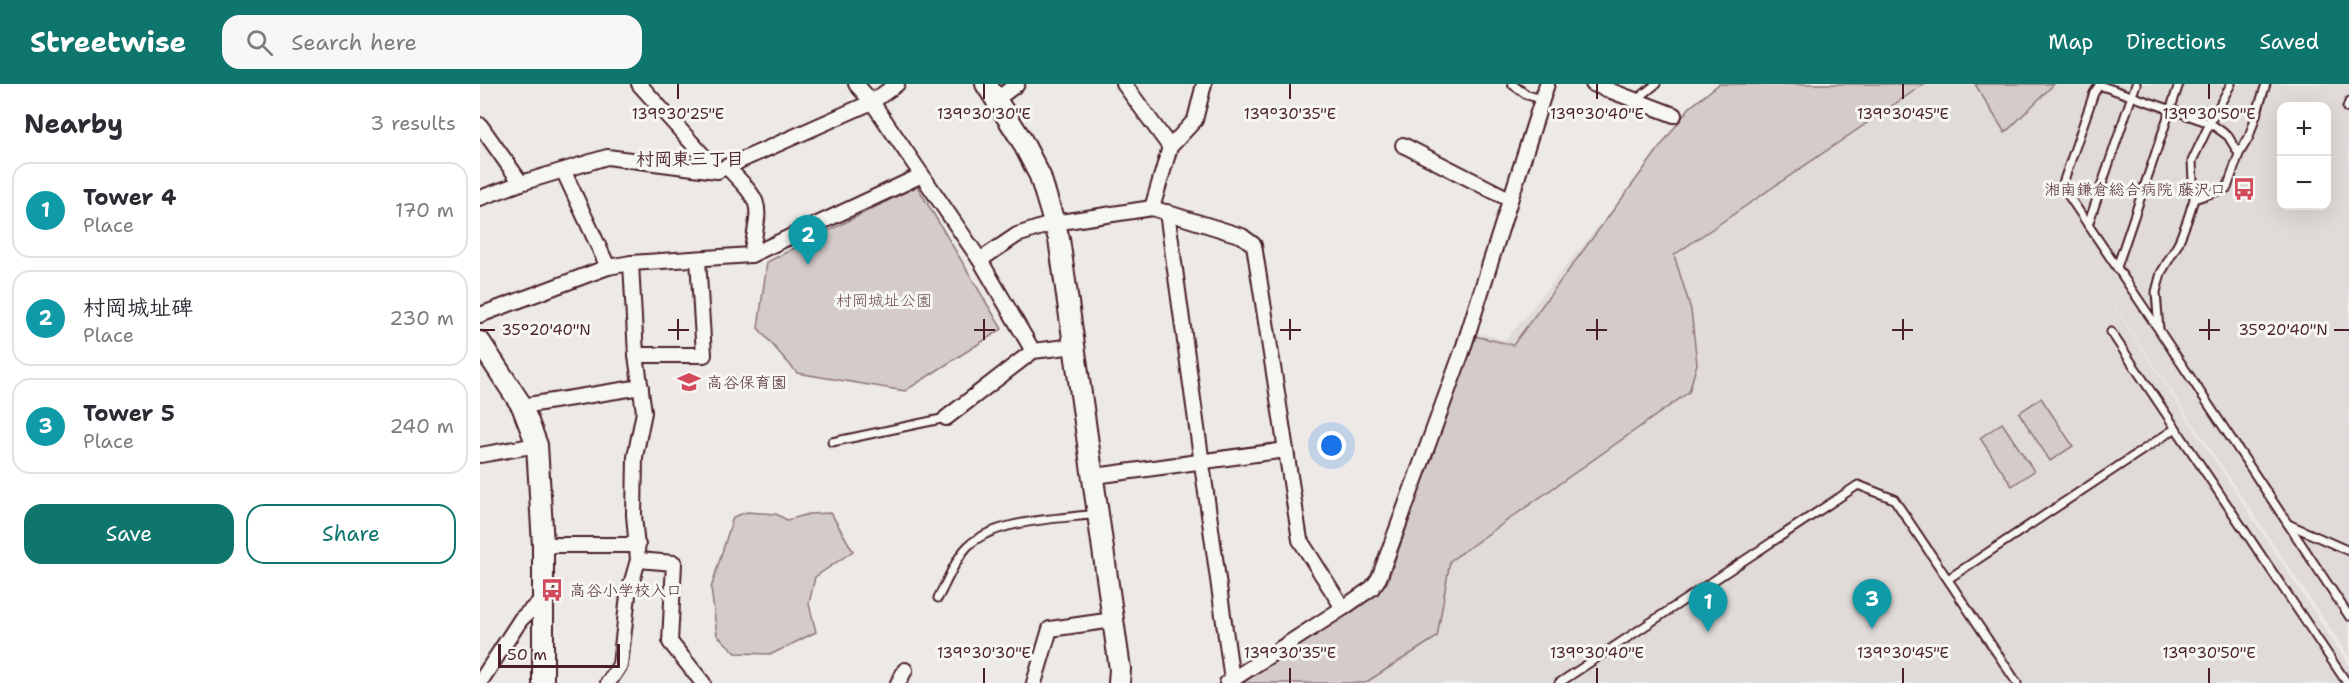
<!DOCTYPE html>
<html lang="en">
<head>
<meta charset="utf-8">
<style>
  :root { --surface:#fff; --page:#f7f7f7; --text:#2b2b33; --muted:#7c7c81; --line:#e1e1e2; --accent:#0f766e }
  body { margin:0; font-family:"Shantell Sans","Klee One",sans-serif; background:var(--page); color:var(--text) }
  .controls { position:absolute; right:18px; top:18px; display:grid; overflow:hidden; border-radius:12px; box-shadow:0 6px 24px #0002 }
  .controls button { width:54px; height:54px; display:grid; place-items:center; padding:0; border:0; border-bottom:2px solid var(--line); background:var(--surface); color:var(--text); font:30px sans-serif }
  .scale { position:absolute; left:18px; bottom:15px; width:122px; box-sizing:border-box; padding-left:6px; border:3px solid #4a1f2b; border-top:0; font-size:16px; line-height:21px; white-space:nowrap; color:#4a1f2b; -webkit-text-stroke:4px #f6f6f2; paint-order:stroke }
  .you { position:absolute; left:852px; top:362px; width:21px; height:21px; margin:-15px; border:4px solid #fff; border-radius:50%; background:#1a73e8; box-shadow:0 0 0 9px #1a73e833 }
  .badge { display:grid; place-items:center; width:39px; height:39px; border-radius:50%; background:var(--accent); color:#fff; font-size:20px; font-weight:700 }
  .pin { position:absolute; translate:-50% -50px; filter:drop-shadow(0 2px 3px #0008) }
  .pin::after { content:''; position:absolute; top:32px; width:21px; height:18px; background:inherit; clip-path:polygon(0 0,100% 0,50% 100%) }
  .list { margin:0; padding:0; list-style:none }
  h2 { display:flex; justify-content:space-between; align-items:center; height:78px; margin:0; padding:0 24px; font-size:26px }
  h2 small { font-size:20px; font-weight:400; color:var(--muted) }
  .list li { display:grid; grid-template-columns:39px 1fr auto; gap:18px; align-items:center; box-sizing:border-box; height:96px; margin:0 12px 12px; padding:0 12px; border:2px solid var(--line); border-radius:18px }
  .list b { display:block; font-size:22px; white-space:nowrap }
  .list p { margin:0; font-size:20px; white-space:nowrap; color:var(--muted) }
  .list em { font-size:20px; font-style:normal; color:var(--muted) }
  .actions { display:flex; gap:12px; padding:18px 24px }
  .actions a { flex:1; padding:14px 0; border:2px solid var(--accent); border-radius:18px; text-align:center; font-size:21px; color:var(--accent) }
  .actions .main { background:var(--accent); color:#fff }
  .icon { flex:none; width:33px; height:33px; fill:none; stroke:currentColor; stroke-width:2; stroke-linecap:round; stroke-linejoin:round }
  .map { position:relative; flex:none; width:1869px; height:599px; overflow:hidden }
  header { display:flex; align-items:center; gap:36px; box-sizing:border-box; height:84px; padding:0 30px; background:var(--accent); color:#fff }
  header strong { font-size:28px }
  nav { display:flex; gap:33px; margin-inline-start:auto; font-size:21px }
  .search { width:420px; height:54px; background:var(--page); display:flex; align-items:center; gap:15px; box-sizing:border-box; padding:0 21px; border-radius:18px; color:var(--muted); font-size:22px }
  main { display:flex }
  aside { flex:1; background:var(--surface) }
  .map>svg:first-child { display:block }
  .built { fill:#e0dad8; fill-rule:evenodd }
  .green { fill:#d4cbca; stroke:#8f757a; stroke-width:1.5 }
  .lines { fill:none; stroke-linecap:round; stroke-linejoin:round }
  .lane-casing { stroke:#4a1f2b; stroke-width:11 }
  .street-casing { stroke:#4a1f2b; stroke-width:18 }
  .secondary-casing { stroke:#4a1f2b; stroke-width:24 }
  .lane { stroke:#f6f6f2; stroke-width:7 }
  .street { stroke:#f6f6f2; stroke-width:14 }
  .secondary { stroke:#f6f6f2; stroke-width:20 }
  .ticks { fill:none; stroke:#4a1f2b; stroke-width:2 }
  .labels { text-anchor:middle; stroke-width:6; stroke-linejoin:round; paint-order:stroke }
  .poi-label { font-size:16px; fill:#4a1f2b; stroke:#f6f6f2; text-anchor:start }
  .park-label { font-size:16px; fill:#6c4a53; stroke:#f6f6f2 }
  .neighbourhood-label { font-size:18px; font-weight:bold; fill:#4a1f2b; stroke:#f6f6f2 }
  .ticks-label { font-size:15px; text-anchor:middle; fill:#4a1f2b; stroke:#f6f6f2; stroke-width:6; stroke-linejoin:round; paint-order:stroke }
</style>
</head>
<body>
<header>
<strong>Streetwise</strong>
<div class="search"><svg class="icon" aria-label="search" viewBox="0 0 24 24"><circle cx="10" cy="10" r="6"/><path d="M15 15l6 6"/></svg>Search here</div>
<nav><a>Map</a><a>Directions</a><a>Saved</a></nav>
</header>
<main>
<aside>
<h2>Nearby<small>3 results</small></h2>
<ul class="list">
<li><span class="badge" style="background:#0f9aa8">1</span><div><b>Tower 4</b><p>Place</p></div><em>170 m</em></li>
<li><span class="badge" style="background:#0f9aa8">2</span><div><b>村岡城址碑</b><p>Place</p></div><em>230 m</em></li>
<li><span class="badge" style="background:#0f9aa8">3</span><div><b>Tower 5</b><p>Place</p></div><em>240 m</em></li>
</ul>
<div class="actions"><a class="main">Save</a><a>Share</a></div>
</aside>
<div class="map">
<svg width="1869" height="599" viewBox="0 0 1869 599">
  <rect width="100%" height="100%" fill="#ece9e6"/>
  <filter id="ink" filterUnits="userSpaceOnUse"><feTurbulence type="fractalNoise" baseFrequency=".0167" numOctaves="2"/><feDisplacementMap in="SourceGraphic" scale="12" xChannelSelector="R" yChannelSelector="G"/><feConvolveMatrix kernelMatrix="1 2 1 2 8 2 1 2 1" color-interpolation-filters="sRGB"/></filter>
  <g filter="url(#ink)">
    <path class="built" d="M1247,0H1869V573L1593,160L1869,581V599H768L910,503L983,295L992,248L1026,256L1208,32ZM1802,22H1846V122H1802Z"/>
    <g class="green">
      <polygon points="1239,0 1444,0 1194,171 1211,226 1217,280 1209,308 970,477 957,553 885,599 763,599 907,499 994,252 1033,261 1209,24"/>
      <polygon points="1495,0 1574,0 1525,49"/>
      <polygon points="437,102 522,245 425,307 317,289 278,244 287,178"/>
      <polygon points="1561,314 1593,362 1570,377 1539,329"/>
      <polygon points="1522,339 1554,387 1532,402 1500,354"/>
      <polygon points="267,428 296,430 307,436 329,430 351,429 373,467 335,493 329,520 336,548 292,570 256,569 237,551 231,504 253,433"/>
    </g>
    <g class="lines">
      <g class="lane-casing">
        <g id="lane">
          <polyline points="1032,0 1047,11 1062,15"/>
          <polyline points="1620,0 1614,9 1582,102 1677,243"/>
          <polyline points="1619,1 1730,39 1751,0"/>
          <polyline points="1155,17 1176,0"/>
          <polyline points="1869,18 1867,24 1869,25"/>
          <polyline points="1759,70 1769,53 1786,0"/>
          <polyline points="1714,115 1747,104 1759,70 1748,52 1730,39 1712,77 1714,115 1707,137 1698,160 1681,189 1676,208 1679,246 1869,532"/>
          <polyline points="1608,141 1656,0"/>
          <polyline points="1637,183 1699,0"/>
          <polyline points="1631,248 1867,599"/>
          <polyline points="352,358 466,334"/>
          <polyline points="1808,440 1869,467"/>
          <polyline points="1468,495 1696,344"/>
          <path d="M458,514C467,498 475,475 488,462C516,435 580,435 617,430"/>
          <polyline points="1079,599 1378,401 1414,415 1537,599"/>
        </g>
      </g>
      <g class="street-casing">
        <g id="street">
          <polyline points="159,0 237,87"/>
          <polyline points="376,0 392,18 500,176 553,267"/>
          <polyline points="644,0 690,63"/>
          <polyline points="724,0 715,36 690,63 672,124 762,152 774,161 820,456 863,524"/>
          <polyline points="1113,0 1194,31"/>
          <polyline points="517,15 537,0"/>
          <polyline points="0,41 41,99"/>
          <polyline points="923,61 1029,115"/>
          <path d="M247,83C285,122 280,118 271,171"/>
          <polyline points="84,88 128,183"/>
          <polyline points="0,114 41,99 127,73 237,87 392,18 417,0"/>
          <polyline points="687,128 752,596"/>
          <polyline points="500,176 537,151 574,139 672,124"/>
          <polyline points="0,231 128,183 151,179 271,171 442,91"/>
          <polyline points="156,271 224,271 218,175"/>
          <polyline points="42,322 161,303"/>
          <polyline points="466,334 553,267 595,262"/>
          <polyline points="0,371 57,361"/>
          <polyline points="615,392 806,366"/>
          <polyline points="63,461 158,461"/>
          <polyline points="158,476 194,479 190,558 223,599"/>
          <polyline points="0,598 41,535 63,515"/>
          <polyline points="128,599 140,581 148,511 158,476 154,431 155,373 164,328 156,271 151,179"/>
          <polyline points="418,599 425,586"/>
          <polyline points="554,599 570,545 633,536"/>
          <polyline points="747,599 863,524 892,504 899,494 982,268 1067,0"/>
        </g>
      </g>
      <g class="secondary-casing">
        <g id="secondary">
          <polyline points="506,0 541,55 560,92 579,155 640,585 639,599"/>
          <polyline points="0,258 42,322 57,361 63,461 63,599"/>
        </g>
      </g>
      <use href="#lane" class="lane"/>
      <use href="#street" class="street"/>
      <use href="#secondary" class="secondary"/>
    </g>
  </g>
  <path class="ticks" d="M198,0V15M504,0V15M810,0V15M1117,0V15M1423,0V15M1729,0V15M198,235V256M504,235V256M810,235V256M1117,235V256M1423,235V256M1729,235V256M0,246H15M188,246H209M494,246H515M800,246H821M1106,246H1127M1412,246H1433M1719,246H1740M1854,246H1869M504,584V599M810,584V599M1117,584V599M1423,584V599M1729,584V599"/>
  <defs>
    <g id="bus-bare" transform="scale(1.8)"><path d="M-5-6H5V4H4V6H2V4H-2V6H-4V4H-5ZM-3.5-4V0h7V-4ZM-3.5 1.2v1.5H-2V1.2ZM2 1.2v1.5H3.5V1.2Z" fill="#d1495b" stroke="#f6f6f2" stroke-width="2.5" paint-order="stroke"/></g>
    <g id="school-bare" transform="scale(1.8)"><path d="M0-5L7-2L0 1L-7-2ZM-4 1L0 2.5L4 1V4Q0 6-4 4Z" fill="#d1495b" stroke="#f6f6f2" stroke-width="2.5" paint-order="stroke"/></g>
  </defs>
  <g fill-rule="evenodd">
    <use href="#bus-bare" x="1764" y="105"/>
    <use href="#school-bare" x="209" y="298"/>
    <use href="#bus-bare" x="72" y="506"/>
  </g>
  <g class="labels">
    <g class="poi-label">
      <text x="1746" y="111" text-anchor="end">湘南鎌倉総合病院 藤沢口</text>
      <text x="227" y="304">高谷保育園</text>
      <text x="90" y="512">高谷小学校入口</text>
    </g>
    <g class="park-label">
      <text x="404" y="222">村岡城址公園</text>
    </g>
    <g class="neighbourhood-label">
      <text x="210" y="81">村岡東三丁目</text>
    </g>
  </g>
  <g class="ticks-label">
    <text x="198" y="35">139°30'25"E</text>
    <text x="504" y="35">139°30'30"E</text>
    <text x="810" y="35">139°30'35"E</text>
    <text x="1117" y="35">139°30'40"E</text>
    <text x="1423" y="35">139°30'45"E</text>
    <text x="1729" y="35">139°30'50"E</text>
    <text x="66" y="251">35°20'40"N</text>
    <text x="1803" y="251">35°20'40"N</text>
    <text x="504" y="574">139°30'30"E</text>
    <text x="810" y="574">139°30'35"E</text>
    <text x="1117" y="574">139°30'40"E</text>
    <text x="1423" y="574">139°30'45"E</text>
    <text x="1729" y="574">139°30'50"E</text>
  </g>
</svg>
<div class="controls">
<button>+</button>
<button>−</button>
</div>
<div class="scale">50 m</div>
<div class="you"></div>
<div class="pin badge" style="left:1228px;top:548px;background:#0f9aa8">1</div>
<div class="pin badge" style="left:328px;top:181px;background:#0f9aa8">2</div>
<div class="pin badge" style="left:1392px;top:545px;background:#0f9aa8">3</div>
</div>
</main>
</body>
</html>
